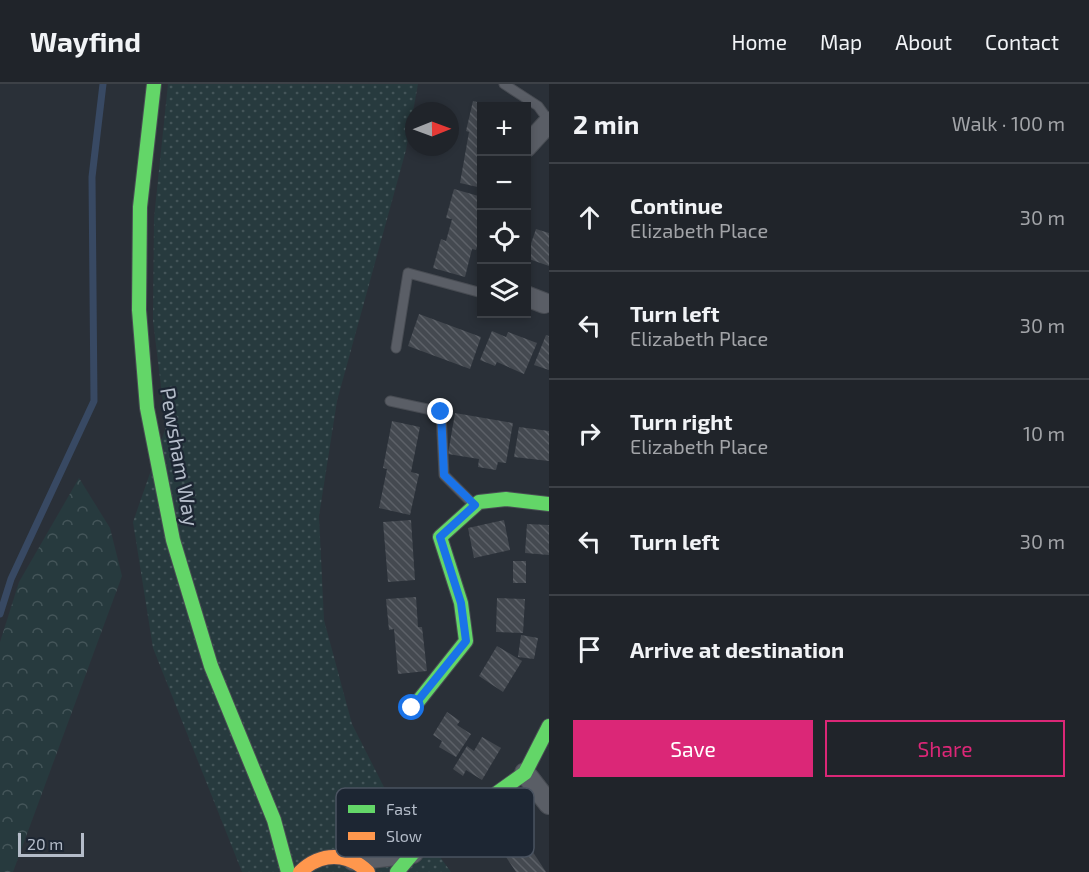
<!DOCTYPE html>
<html lang="en">
<head>
<meta charset="utf-8">
<style>
  :root { --surface:#20242a; --page:#282c32; --text:#f1f3f6; --muted:#a2a4a8; --line:#3d4147; --accent:#db2777 }
  body { margin:0; font-family:"Exo 2",sans-serif; background:var(--page); color:var(--text) }
  .controls { position:absolute; right:18px; top:18px; display:grid; overflow:hidden; border-radius:0px; box-shadow:0 3px 9px #0003 }
  .controls button { width:54px; height:54px; display:grid; place-items:center; padding:0; border:0; border-bottom:2px solid var(--line); background:var(--surface); color:var(--text); font:30px sans-serif }
  .compass { position:absolute; left:405px; top:18px; width:54px; height:54px; border-radius:50%; background:var(--surface); box-shadow:0 3px 9px #0003; rotate:89deg }
  .scale { position:absolute; left:18px; bottom:15px; width:66px; box-sizing:border-box; padding-left:6px; border:3px solid #b4bcc9; border-top:0; font-size:16px; line-height:21px; white-space:nowrap; color:#b4bcc9; -webkit-text-stroke:4px #1d2633; paint-order:stroke }
  .stop { position:absolute; width:18px; height:18px; margin:-14px; border:4px solid #1a73e8; border-radius:50%; background:#fff }
  .stop.end { background:#1a73e8; border-color:#fff; box-shadow:0 2px 6px #0008 }
  .list { margin:0; padding:0; list-style:none }
  h2 { display:flex; justify-content:space-between; align-items:center; height:78px; margin:0; padding:0 24px; font-size:26px }
  h2 small { font-size:20px; font-weight:400; color:var(--muted) }
  .list li { display:grid; grid-template-columns:39px 1fr auto; gap:18px; align-items:center; box-sizing:border-box; height:108px; padding:0 24px; border-top:2px solid var(--line) }
  .list b { display:block; font-size:22px; white-space:nowrap }
  .list p { margin:0; font-size:20px; white-space:nowrap; color:var(--muted) }
  .list em { font-size:20px; font-style:normal; color:var(--muted) }
  .actions { display:flex; gap:12px; padding:18px 24px }
  .actions a { flex:1; padding:14px 0; border:2px solid var(--accent); border-radius:0px; text-align:center; font-size:21px; color:var(--accent) }
  .actions .main { background:var(--accent); color:#fff }
  .icon { flex:none; width:33px; height:33px; fill:none; stroke:currentColor; stroke-width:2; stroke-linecap:round; stroke-linejoin:round }
  .map { position:relative; flex:none; width:549px; height:788px; overflow:hidden }
  header { display:flex; align-items:center; gap:36px; box-sizing:border-box; height:84px; padding:0 30px; background:var(--surface); border-bottom:2px solid var(--line) }
  header strong { font-size:28px }
  nav { display:flex; gap:33px; margin-inline-start:auto; font-size:21px }
  main { display:flex }
  aside { flex:1; background:var(--surface) }
  .map>svg:first-child { display:block }
  .grass { fill:url(#grass-dots) }
  .forest { fill:url(#forest-crowns) }
  .lines { fill:none; stroke-linecap:round; stroke-linejoin:round }
  .stream { stroke:#384963; stroke-width:7 }
  .building { fill:url(#building-back-hatch) }
  .lane-casing { stroke:#484c53; stroke-width:11 }
  .street-casing { stroke:#484c53; stroke-width:22 }
  .fast-casing { stroke:#484c53; stroke-width:16 }
  .slow-casing { stroke:#484c53; stroke-width:16 }
  .lane { stroke:#5a5e66; stroke-width:9 }
  .street { stroke:#5a5e66; stroke-width:20 }
  .fast { stroke:#63d668; stroke-width:14 }
  .slow { stroke:#ff974d; stroke-width:14 }
  .route { stroke:#1a73e8; stroke-width:8 }
  .labels { text-anchor:middle; stroke-width:4.5; stroke-linejoin:round; paint-order:stroke }
  .street-label { font-size:21px; fill:#b4bcc9; stroke:#1d2633 }
  .key { fill:#1d2633; stroke:#4a5360; stroke-width:1.5 }
  .key-label { font-size:16px; fill:#b4bcc9 }
</style>
</head>
<body>
<header>
<strong>Wayfind</strong>
<nav><a>Home</a><a>Map</a><a>About</a><a>Contact</a></nav>
</header>
<main>
<div class="map">
<svg width="549" height="788" viewBox="0 0 549 788">
  <defs>
    <pattern id="grass-dots" width="8" height="8" patternUnits="userSpaceOnUse" patternTransform="scale(1.5)"><rect width="8" height="8" fill="#273a3e"/><path d="M2 2h.1M6 6h.1" fill="none" stroke="#445559" stroke-width="1.8" stroke-linecap="round"/></pattern>
    <pattern id="forest-crowns" width="20" height="18" patternUnits="userSpaceOnUse" patternTransform="scale(1.5)"><rect width="20" height="18" fill="#273a3e"/><path d="M2 6a3 3 0 1 1 6 0M12 15a3 3 0 1 1 6 0" fill="none" stroke="#445559"/></pattern>
    <pattern id="building-back-hatch" width="6" height="6" patternUnits="userSpaceOnUse" patternTransform="scale(1.5)"><rect width="6" height="6" fill="#444950"/><path d="M-1 5l2 2M0 0l6 6M5-1l2 2" fill="none" stroke="#5d6168"/></pattern>
  </defs>
  <rect width="100%" height="100%" fill="#2a3038"/>
  <polygon class="grass" points="168,0 418,0 406,66 337,317 319,432 324,536 352,640 390,715 421,747 451,788 242,788 153,564 133,438 166,343 153,237 154,134"/>
  <polygon class="forest" points="79,394 110,444 122,492 13,788 0,788 0,558 19,498"/>
  <g class="lines">
    <polyline class="stream" points="0,530 11,495 94,317 92,93 103,0"/>
  </g>
  <g class="building">
    <polygon points="473,17 493,22 482,22 482,104 460,99 469,48 466,47"/>
    <polygon points="454,105 482,113 482,130 478,141 482,142 482,147 476,166 472,165 465,193 433,184 441,155 446,157 452,135 446,134"/>
    <polygon points="536,145 549,149 549,182 526,174"/>
    <polygon points="419,230 481,253 470,285 408,262"/>
    <polygon points="492,247 506,253 508,248 537,259 524,290 497,278 495,282 480,276"/>
    <polygon points="546,251 549,252 549,286 534,281"/>
    <polygon points="455,329 513,339 506,379 498,378 496,386 478,383 479,375 448,370"/>
    <polygon points="392,337 420,343 411,388 419,390 410,431 379,424 387,385 383,384"/>
    <polygon points="519,343 549,347 549,377 514,373"/>
    <polygon points="411,436 415,496 388,498 383,438"/>
    <polygon points="504,436 510,466 474,474 468,444"/>
    <polygon points="527,440 549,441 549,471 525,469"/>
    <rect x="513" y="477" width="13" height="22"/>
    <polygon points="416,513 418,543 422,543 427,587 398,590 394,545 389,546 386,515"/>
    <polygon points="497,514 525,515 523,549 496,548"/>
    <polygon points="521,551 538,554 534,575 518,573"/>
    <polygon points="497,562 522,577 503,608 479,592"/>
    <polygon points="447,628 460,637 457,641 471,650 456,673 439,663 442,657 433,651"/>
    <polygon points="482,653 501,664 482,696 466,686 463,692 453,685 467,662 474,667"/>
    <polygon points="525,756 546,788 516,788 504,770"/>
  </g>
  <g class="lines">
    <g class="lane-casing">
      <g id="lane">
        <polyline points="504,0 538,22 549,37"/>
        <polyline points="396,264 408,189 482,209"/>
        <polyline points="390,317 441,328 444,391 473,420"/>
      </g>
    </g>
    <g class="street-casing">
      <g id="street">
        <polyline points="526,63 549,38"/>
        <polyline points="526,212 544,219"/>
        <polyline points="525,689 549,720"/>
        <polyline points="353,776 413,769"/>
      </g>
    </g>
    <g class="fast-casing">
      <g id="fast">
        <polyline points="154,0 140,123 139,226 147,324 173,456 211,582 274,736 288,788"/>
        <polyline points="412,625 466,557 461,519 440,453 479,418 506,415 549,420"/>
        <polyline points="397,788 413,769 525,689 549,642"/>
      </g>
    </g>
    <g class="slow-casing">
      <path id="slow" d="M300,788C321,768 347,768 368,788"/>
    </g>
    <use href="#lane" class="lane"/>
    <use href="#street" class="street"/>
    <use href="#fast" class="fast"/>
    <use href="#slow" class="slow"/>
  </g>
  <g class="lines">
    <polyline class="route" points="412,624 466,557 461,519 440,453 475,421 444,391 441,328"/>
  </g>
  <g class="labels">
    <g class="street-label">
      <text transform="translate(179 373) rotate(80)" y="7">Pewsham Way</text>
    </g>
  </g>
  <rect x="336" y="704" width="198" height="69" rx="9" class="key"/>
  <rect x="348" y="721" width="27" height="8" fill="#63d668"/>
  <rect x="348" y="748" width="27" height="8" fill="#ff974d"/>
  <g class="key-label">
    <text x="386" y="731">Fast</text>
    <text x="386" y="758">Slow</text>
  </g>
</svg>
<div class="controls">
<button>+</button>
<button>−</button>
<button><svg class="icon" aria-label="locate" viewBox="0 0 24 24"><circle cx="12" cy="12" r="6"/><path d="M12 2v4M12 18v4M2 12h4M18 12h4"/></svg></button>
<button><svg class="icon" aria-label="layers" viewBox="0 0 24 24"><path d="M12 4l9 5-9 5-9-5zM3 14l9 5 9-5"/></svg></button>
</div>
<svg class="compass" viewBox="-18 -18 36 36"><path d="M0-13l5 13h-10z" fill="#e53935"/><path d="M0 13l5-13h-10z" fill="#a2a4a8"/></svg>
<div class="scale">20 m</div>
<div class="stop" style="left:412px;top:624px"></div>
<div class="stop end" style="left:441px;top:328px"></div>
</div>
<aside>
<h2>2 min<small>Walk · 100 m</small></h2>
<ul class="list">
<li><svg class="icon" aria-label="ahead" viewBox="0 0 24 24"><path d="M12 20V5M6 11l6-6 6 6"/></svg><div><b>Continue</b><p>Elizabeth Place</p></div><em>30 m</em></li>
<li><svg class="icon" aria-label="left" viewBox="0 0 24 24"><path d="M17 20v-9H6M10 6l-5 5 5 5"/></svg><div><b>Turn left</b><p>Elizabeth Place</p></div><em>30 m</em></li>
<li><svg class="icon" aria-label="right" viewBox="0 0 24 24"><path d="M7 20v-9h11M14 6l5 5-5 5"/></svg><div><b>Turn right</b><p>Elizabeth Place</p></div><em>10 m</em></li>
<li><svg class="icon" aria-label="left" viewBox="0 0 24 24"><path d="M17 20v-9H6M10 6l-5 5 5 5"/></svg><div><b>Turn left</b></div><em>30 m</em></li>
<li><svg class="icon" aria-label="arrive" viewBox="0 0 24 24"><path d="M6 21V4h12l-3 4 3 4H6"/></svg><div><b>Arrive at destination</b></div></li>
</ul>
<div class="actions"><a class="main">Save</a><a>Share</a></div>
</aside>
</main>
</body>
</html>
